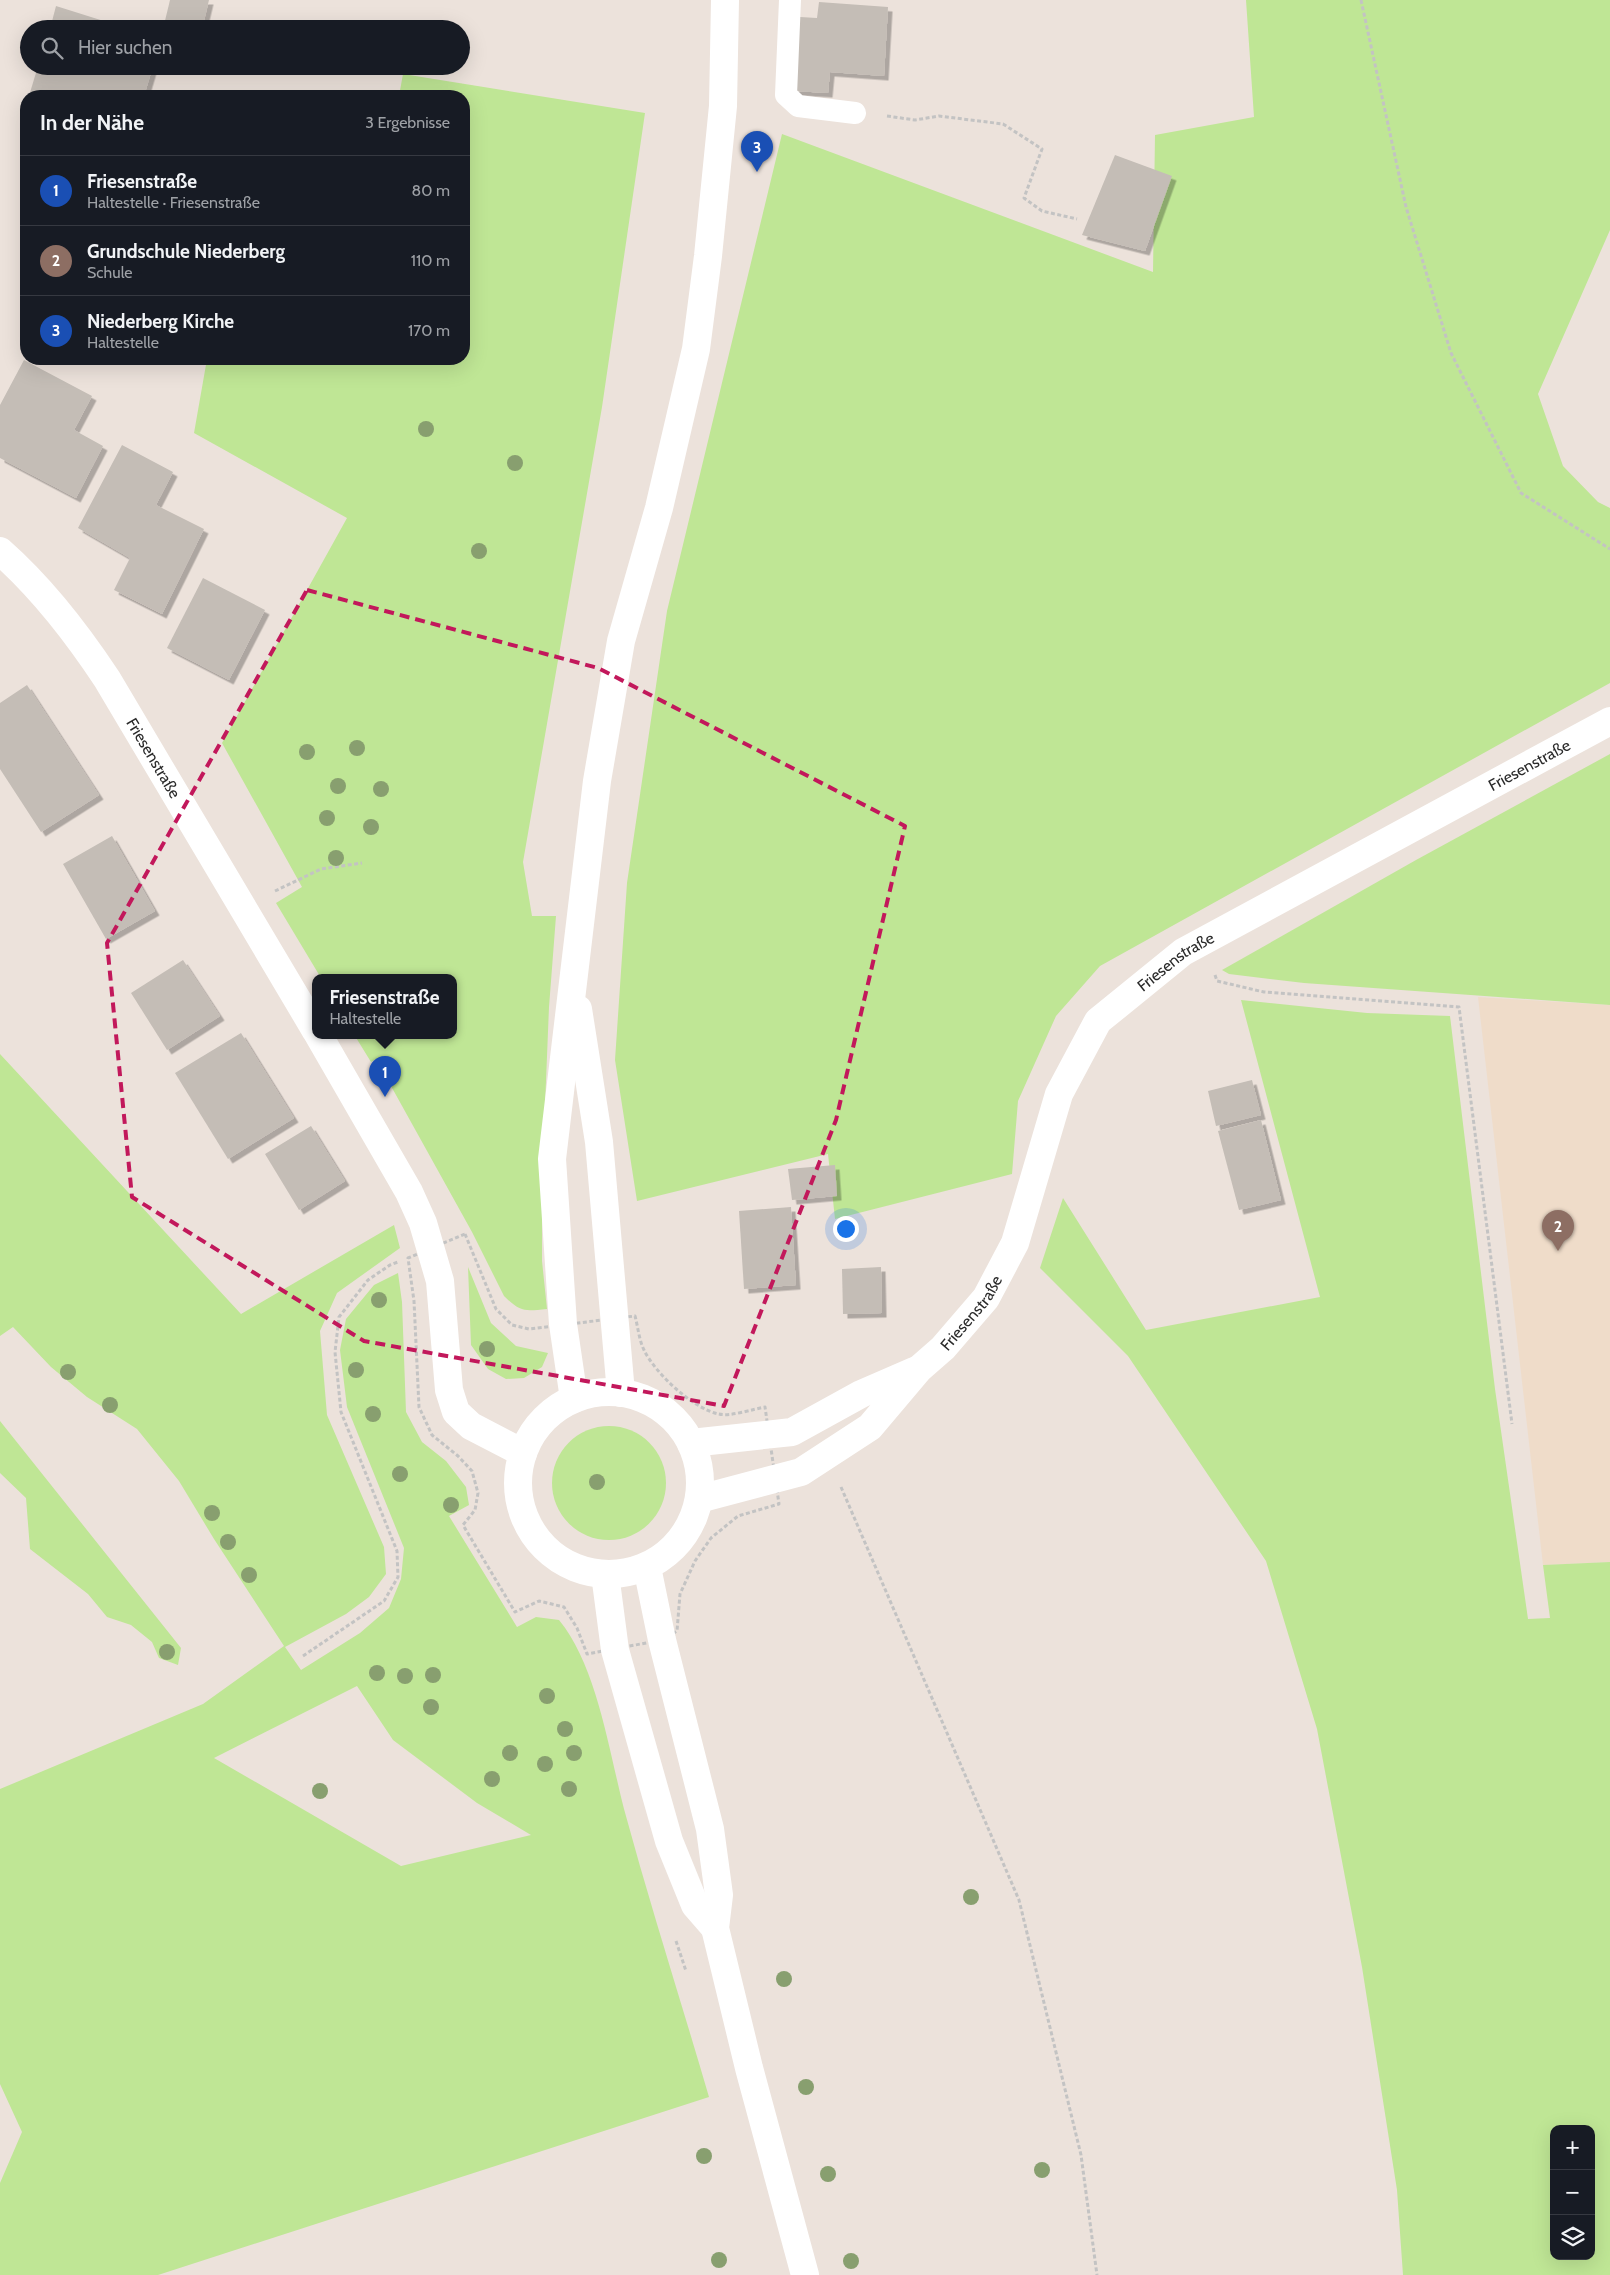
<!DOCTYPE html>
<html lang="de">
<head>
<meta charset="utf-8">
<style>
  :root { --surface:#171b24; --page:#242831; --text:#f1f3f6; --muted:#9ea1a6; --line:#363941; --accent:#d93025 }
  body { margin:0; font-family:Cabin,sans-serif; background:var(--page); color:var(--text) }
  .controls { position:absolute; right:15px; bottom:15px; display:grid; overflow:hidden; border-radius:10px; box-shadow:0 5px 20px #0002 }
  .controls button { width:45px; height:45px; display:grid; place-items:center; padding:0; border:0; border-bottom:1px solid var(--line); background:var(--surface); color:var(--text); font:25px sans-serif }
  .you { position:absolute; left:845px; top:1228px; width:18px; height:18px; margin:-12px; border:4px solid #fff; border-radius:50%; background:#1a73e8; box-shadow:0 0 0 8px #1a73e833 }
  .badge { display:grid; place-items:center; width:32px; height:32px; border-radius:50%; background:var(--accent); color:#fff; font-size:16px; font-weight:700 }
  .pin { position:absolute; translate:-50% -41px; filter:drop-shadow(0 1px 2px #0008) }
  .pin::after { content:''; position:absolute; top:26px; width:18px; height:15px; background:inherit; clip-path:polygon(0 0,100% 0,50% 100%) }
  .popup { position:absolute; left:312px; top:974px; width:145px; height:65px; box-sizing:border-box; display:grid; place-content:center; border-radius:10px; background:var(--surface); filter:drop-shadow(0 1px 4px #0005); font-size:16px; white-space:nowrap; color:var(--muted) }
  .popup b { font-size:19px; color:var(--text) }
  .popup::after { content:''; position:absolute; left:50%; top:100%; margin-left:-10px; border:10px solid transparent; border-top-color:var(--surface) }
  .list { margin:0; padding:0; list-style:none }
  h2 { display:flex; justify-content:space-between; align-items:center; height:65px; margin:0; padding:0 20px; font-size:21px }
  h2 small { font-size:16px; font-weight:400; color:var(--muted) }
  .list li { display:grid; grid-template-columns:32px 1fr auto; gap:15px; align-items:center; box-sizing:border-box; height:70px; padding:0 20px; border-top:1px solid var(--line) }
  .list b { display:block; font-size:19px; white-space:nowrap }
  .list p { margin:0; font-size:16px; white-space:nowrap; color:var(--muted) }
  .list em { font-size:16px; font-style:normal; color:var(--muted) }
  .icon { flex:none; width:28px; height:28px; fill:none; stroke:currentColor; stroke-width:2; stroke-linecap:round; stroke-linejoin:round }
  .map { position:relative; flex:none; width:1610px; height:2275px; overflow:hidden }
  .search { position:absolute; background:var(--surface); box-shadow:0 5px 20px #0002; left:20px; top:20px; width:450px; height:55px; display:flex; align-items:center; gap:12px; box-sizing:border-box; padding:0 18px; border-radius:28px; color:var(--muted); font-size:19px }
  .panel { position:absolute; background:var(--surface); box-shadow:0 5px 20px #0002; left:20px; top:90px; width:450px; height:275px; border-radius:20px }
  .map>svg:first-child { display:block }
  .education { fill:#efdcc9 }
  .green { fill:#bfe695; fill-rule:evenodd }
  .building { fill:#c4bdb6; filter:url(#shadow) }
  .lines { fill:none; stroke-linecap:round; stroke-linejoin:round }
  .path { stroke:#c3c3c3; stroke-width:3; stroke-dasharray:4 2.5; stroke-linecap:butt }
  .lane { stroke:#fff; stroke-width:22 }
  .secondary { stroke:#fff; stroke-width:28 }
  .tree { fill:#889f6f }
  .marked { fill:none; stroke:#c2185b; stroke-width:4; stroke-dasharray:10 6; stroke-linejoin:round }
  .labels { text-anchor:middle; stroke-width:4.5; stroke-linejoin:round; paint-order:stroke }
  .street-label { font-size:16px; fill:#2a2a2a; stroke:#fff }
</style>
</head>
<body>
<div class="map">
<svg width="1610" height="2275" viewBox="0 0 1610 2275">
  <defs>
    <filter id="shadow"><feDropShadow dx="4.5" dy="4.5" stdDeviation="0" flood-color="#0004"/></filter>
  </defs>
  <rect width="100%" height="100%" fill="#ece2db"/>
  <polygon class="education" points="1478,997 1610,1005 1610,1562 1543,1565"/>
  <g class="green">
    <polygon points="1246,0 1610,0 1610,230 1538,394 1563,466 1598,502 1610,508 1610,683 1100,966 1056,1016 1018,1101 1012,1174 835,1219 828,1154 637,1201 615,1060 627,883 667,611 782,134 1153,272 1155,135 1254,117"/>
    <path d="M403,74L645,113L602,407L523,862L532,916H556L549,1007L542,1179V1261L547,1309C525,1311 521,1313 504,1296L472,1232L376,1059L371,1062L355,1036H454V978H321L276,903L302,887L222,743L347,518L194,433L207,359H464V96H399Z"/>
    <polygon points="1610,754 1610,1005 1304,983 1229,974 1222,970 1416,860"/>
    <path d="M1241,1000L1367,1013L1450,1016L1495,1389L1528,1619L1550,1618L1543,1565L1610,1562V2275H1403L1397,2190L1362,1967L1317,1729L1266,1561L1128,1356L1040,1268L1063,1198L1146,1330L1320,1297ZM1554,2129H1591V2256H1554Z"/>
    <path d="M0,1054L241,1314L394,1225L400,1248L337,1293L320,1331L327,1415L384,1547L386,1574L369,1597L346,1614L285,1647L301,1670L360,1633L389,1608L401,1579L404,1548L347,1407L340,1350L346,1319L374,1285L398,1273L402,1302L406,1412L422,1442L446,1461L466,1487L469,1505L449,1516L517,1627L536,1617L559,1620C597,1666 609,1751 624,1809C650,1905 681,2001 709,2097L158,2275H0V2183L22,2132L0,2084V1789L203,1704L284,1646L214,1539L179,1481L137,1429L87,1397L51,1367L13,1327L0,1336ZM357,1686L393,1740L477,1803L531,1835L401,1866L214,1758Z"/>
    <polygon points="468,1267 491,1323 516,1346 548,1353 542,1367 524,1378 506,1379 488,1369 471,1345"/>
    <polygon points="0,1421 181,1648 178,1665 159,1658 152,1642 131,1625 107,1617 88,1594 30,1549 26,1498 0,1473"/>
    <circle cx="609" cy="1483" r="57"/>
  </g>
  <g class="building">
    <polygon points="170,0 209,0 202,29 163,29"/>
    <polygon points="819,2 888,7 884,76 830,72 828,93 794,91 800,17 817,18"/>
    <polygon points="56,6 126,28 126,29 50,29"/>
    <polygon points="38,66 153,66 144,96 29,96"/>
    <polygon points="1115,155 1172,176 1145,251 1082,235"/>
    <polygon points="24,360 92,396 74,430 103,446 76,498 0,458 0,405"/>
    <polygon points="122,445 173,472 156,505 204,529 162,614 114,590 130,558 78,528"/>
    <polygon points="203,578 265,610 229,680 167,648"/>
    <polygon points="27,685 99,795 41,832 0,769 0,703"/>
    <polygon points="112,836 155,911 106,939 63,864"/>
    <polygon points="183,960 220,1016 167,1050 131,993"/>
    <polygon points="241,1033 294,1118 228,1159 175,1073"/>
    <polygon points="1252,1080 1261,1115 1216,1126 1208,1091"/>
    <polygon points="1261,1120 1281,1200 1239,1210 1218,1131"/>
    <polygon points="311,1126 345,1181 299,1210 265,1154"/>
    <polygon points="835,1165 837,1196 792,1200 788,1169"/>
    <polygon points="791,1207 796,1285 744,1289 739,1211"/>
    <polygon points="881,1267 882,1313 843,1314 842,1269"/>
  </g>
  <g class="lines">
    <g class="path">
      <polyline points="1361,0 1406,207 1451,353 1521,493 1610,549"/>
      <polyline points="887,116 915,120 939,116 1003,124 1042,149 1024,198 1042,211 1077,219"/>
      <polyline points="275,891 321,869 362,863"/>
      <polyline points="1215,975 1217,981 1264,992 1459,1007 1512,1424"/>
      <path d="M465,1234L496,1309L512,1325L529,1329L635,1316C638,1327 639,1340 644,1350C655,1373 693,1409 719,1414C729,1417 754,1409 765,1407L779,1504L738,1516L711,1538L695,1561L680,1594L677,1631L662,1640L587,1654L577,1628L564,1607L539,1601L515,1612L463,1525L475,1510L478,1493L472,1471L458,1456L432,1435L419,1407L414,1301L408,1258Z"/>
      <polyline points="841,1487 1019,1900 1081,2155 1097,2275"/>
      <polyline points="303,1656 384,1601 398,1577 397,1551 341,1412 335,1352 339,1317 368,1280 390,1265 398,1262"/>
      <polyline points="676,1941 686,1971"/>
    </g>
    <polyline class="lane" points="790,0 786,95 798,106 855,113"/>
    <g class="secondary">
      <path id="s1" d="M0,551C42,588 76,632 107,679L316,1031"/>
      <polyline points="578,1009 599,1142 621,1393"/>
      <polyline points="319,1036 409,1192 423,1223 440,1281 449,1390 456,1412 471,1426 523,1453"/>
      <circle cx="609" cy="1483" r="91"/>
      <polyline points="574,1399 563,1324 552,1159 597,781 621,641 659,508 696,349 708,256 723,106 725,0"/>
      <polyline points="691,1443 792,1432 861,1394 914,1371"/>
      <path id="s2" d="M699,1499L801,1472L870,1427L919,1369L943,1348L986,1298L1015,1243L1059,1094L1098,1021L1183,952L1610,721"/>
      <polyline points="647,1567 662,1640 710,1829 719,1895 715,1928 749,2068 805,2275"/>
      <polyline points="605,1574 615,1650 669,1841 695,1905 715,1928"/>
    </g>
  </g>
  <g class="tree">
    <circle cx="426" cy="429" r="8"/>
    <circle cx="515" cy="463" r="8"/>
    <circle cx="479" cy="551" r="8"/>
    <circle cx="357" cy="748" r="8"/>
    <circle cx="307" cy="752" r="8"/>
    <circle cx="338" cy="786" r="8"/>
    <circle cx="381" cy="789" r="8"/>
    <circle cx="327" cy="818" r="8"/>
    <circle cx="371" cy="827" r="8"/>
    <circle cx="336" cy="858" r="8"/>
    <circle cx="379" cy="1300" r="8"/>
    <circle cx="487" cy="1349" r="8"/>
    <circle cx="356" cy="1370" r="8"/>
    <circle cx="68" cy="1372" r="8"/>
    <circle cx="110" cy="1405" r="8"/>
    <circle cx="373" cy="1414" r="8"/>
    <circle cx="400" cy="1474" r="8"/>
    <circle cx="597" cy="1482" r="8"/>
    <circle cx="451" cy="1505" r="8"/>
    <circle cx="212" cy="1513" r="8"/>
    <circle cx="228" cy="1542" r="8"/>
    <circle cx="249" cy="1575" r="8"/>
    <circle cx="167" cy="1652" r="8"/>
    <circle cx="377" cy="1673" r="8"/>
    <circle cx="433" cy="1675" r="8"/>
    <circle cx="405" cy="1676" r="8"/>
    <circle cx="547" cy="1696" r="8"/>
    <circle cx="431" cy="1707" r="8"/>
    <circle cx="565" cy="1729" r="8"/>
    <circle cx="510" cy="1753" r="8"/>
    <circle cx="574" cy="1753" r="8"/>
    <circle cx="545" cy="1764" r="8"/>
    <circle cx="492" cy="1779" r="8"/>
    <circle cx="569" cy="1789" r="8"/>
    <circle cx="320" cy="1791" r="8"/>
    <circle cx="971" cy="1897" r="8"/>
    <circle cx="784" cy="1979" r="8"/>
    <circle cx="806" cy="2087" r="8"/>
    <circle cx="704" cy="2156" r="8"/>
    <circle cx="1042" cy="2170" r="8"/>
    <circle cx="828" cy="2174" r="8"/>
    <circle cx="719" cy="2260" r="8"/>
    <circle cx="851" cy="2261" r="8"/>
  </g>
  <path class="marked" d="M307,590L598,668L905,826L836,1120L724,1406L364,1341L132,1197L107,943Z"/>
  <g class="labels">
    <g class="street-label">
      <text dy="6" stroke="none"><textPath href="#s1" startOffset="259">Friesenstraße</textPath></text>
      <text dy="6" stroke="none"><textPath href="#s2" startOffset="1165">Friesenstraße</textPath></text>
      <text dy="6" stroke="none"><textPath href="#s2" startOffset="760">Friesenstraße</textPath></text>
      <text dy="6" stroke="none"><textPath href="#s2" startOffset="341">Friesenstraße</textPath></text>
    </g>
  </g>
</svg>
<div class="controls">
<button>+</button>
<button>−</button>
<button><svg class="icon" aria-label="layers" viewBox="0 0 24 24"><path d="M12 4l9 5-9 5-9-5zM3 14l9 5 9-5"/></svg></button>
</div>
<div class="you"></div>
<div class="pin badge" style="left:385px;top:1097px;background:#1a4fb4">1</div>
<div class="popup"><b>Friesenstraße</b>Haltestelle</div>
<div class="pin badge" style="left:1558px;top:1251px;background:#8d6e63">2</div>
<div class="pin badge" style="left:757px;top:172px;background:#1a4fb4">3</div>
<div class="search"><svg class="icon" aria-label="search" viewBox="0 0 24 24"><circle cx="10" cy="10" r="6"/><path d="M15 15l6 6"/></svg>Hier suchen</div>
<section class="panel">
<h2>In der Nähe<small>3 Ergebnisse</small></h2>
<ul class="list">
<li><span class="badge" style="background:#1a4fb4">1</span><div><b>Friesenstraße</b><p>Haltestelle · Friesenstraße</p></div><em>80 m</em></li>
<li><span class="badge" style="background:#8d6e63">2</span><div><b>Grundschule Niederberg</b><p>Schule</p></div><em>110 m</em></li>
<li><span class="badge" style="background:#1a4fb4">3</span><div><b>Niederberg Kirche</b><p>Haltestelle</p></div><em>170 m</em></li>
</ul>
</section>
</div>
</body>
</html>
